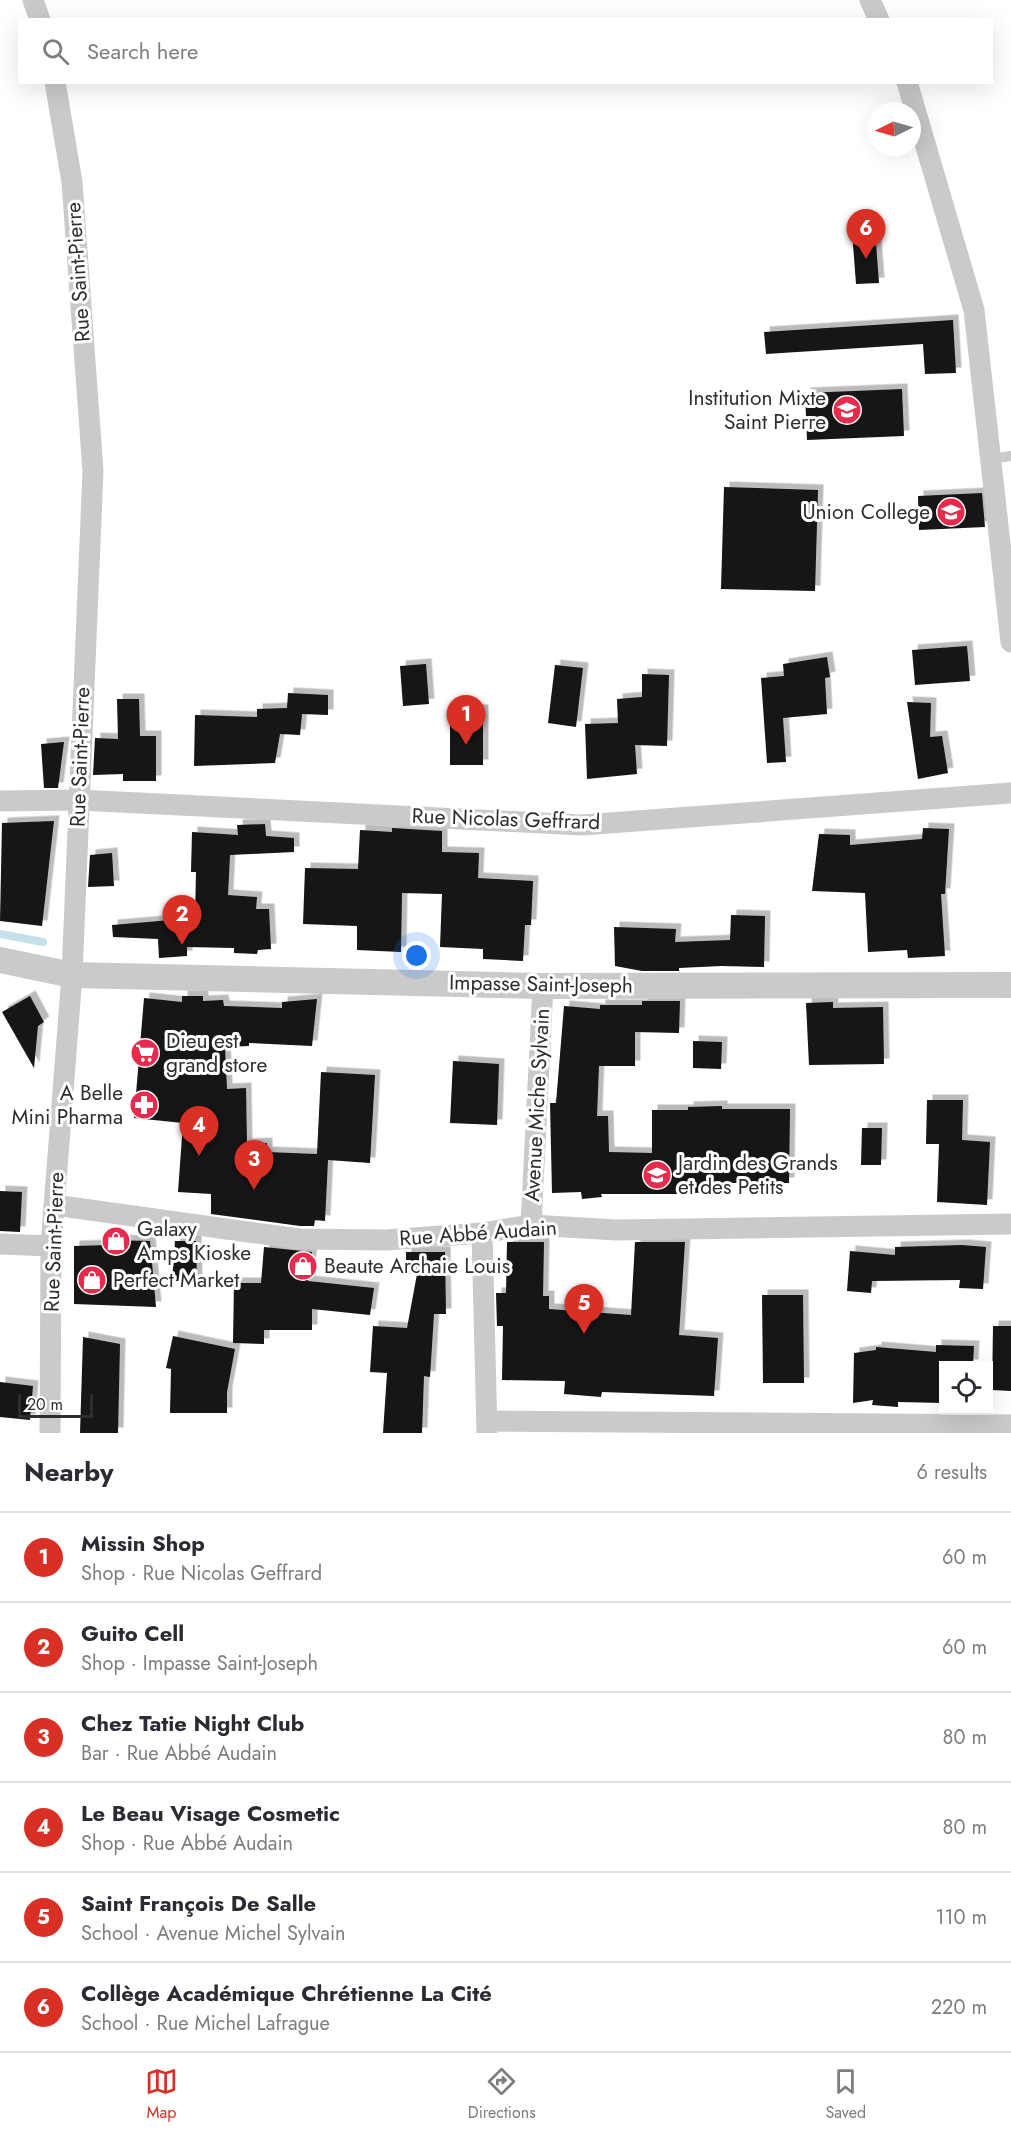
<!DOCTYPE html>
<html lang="en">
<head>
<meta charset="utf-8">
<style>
  :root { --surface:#fff; --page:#f2f2f3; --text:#2b2b33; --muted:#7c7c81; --line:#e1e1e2; --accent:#d93025 }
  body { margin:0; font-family:Jost,sans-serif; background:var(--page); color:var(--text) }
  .controls { position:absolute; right:18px; bottom:18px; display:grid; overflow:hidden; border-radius:0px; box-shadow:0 6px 24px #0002 }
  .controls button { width:54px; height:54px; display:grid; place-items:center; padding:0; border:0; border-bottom:2px solid var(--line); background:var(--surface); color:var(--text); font:30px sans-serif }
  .compass { position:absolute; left:867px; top:102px; width:54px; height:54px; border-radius:50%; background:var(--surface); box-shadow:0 6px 24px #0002; rotate:265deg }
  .scale { position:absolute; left:18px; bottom:15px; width:75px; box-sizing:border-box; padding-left:6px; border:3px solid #2d2d2d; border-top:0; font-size:16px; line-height:21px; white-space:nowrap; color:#2d2d2d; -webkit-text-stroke:4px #fff; paint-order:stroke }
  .you { position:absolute; left:417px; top:956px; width:21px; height:21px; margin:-15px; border:4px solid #fff; border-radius:50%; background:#1a73e8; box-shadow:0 0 0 9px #1a73e833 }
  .badge { display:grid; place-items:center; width:39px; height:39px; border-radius:50%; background:var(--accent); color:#fff; font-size:20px; font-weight:700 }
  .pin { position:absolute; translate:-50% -50px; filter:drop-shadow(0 2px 3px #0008) }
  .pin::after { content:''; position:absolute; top:32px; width:21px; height:18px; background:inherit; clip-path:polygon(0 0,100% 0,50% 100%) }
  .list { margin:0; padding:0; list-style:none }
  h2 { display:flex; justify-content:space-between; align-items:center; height:78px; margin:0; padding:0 24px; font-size:26px }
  h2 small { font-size:20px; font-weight:400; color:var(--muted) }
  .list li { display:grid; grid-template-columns:39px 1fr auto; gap:18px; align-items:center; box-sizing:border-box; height:90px; padding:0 24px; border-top:2px solid var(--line) }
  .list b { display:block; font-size:22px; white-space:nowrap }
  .list p { margin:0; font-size:20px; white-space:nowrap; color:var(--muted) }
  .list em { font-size:20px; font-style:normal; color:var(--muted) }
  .icon { flex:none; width:33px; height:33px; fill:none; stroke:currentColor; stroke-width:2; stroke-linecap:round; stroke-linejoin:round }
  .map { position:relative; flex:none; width:1011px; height:1433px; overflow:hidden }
  .search { position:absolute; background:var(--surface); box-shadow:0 6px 24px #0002; left:18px; right:18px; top:18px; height:66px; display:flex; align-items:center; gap:15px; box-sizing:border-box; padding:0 21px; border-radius:0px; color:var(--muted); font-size:22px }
  .sheet { height:618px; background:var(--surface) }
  nav { display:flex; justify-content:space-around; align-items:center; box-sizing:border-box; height:84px; border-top:2px solid var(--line); background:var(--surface); font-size:16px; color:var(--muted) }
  nav a { display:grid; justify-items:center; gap:3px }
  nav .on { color:var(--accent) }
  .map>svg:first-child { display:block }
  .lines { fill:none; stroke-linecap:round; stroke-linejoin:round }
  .stream { stroke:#c5e0eb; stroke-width:8 }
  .building { fill:#141414; filter:url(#shadow) }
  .service { stroke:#cacaca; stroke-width:10 }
  .minor { stroke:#cacaca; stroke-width:21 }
  .tertiary { stroke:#cacaca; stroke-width:26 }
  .labels { text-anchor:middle; stroke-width:6; stroke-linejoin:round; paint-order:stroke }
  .street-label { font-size:21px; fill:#2d2d2d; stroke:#fff }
  .poi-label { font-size:21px; fill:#2d2d2d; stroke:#fff; text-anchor:start }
</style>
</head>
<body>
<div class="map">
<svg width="1011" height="1433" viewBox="0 0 1011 1433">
  <defs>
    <filter id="shadow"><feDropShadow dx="5.5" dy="-5.5" stdDeviation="0" flood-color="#0004"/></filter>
  </defs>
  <rect width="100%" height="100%" fill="#fff"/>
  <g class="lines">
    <polyline class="stream" points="0,934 43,942"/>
  </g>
  <g class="building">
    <polygon points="875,230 879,283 856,284 852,231"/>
    <polygon points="953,320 956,373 925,374 923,344 766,354 764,332"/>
    <polygon points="902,389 904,436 807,440 805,393"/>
    <polygon points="724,487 818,490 815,591 721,589"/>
    <polygon points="982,493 985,527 919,530 918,496"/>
    <polygon points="967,646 970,681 915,685 912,650"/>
    <polygon points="827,657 830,677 825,678 827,714 783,718 786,762 767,763 761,678 784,676 783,664"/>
    <polygon points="426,664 429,704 403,706 400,666"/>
    <polygon points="555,665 583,668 576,727 548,723"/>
    <polygon points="642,674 669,675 667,746 635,745 637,774 587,779 585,724 618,723 617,699 642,697"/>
    <polygon points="288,693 328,695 328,715 302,714 300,735 280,734 275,763 194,766 195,715 257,717 257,709 287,708"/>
    <polygon points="117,699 139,699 140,736 156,736 156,781 123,781 123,774 93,775 95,738 118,739"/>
    <polygon points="907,702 931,703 930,737 942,736 948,773 918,779"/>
    <polygon points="450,709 483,710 483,765 450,765"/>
    <polygon points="64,742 58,788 44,788 41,744"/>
    <polygon points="54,821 42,926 0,921 2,823"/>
    <polygon points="265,824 266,836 294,838 294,852 230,855 228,895 257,897 256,909 269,909 271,949 258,950 257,954 234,953 234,948 187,947 187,956 159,958 158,939 113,937 112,925 195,918 196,872 191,872 192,832 238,835 237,825"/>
    <polygon points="392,828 442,831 442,852 479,853 478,878 533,881 531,925 525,925 523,961 483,959 483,949 440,947 442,894 402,893 401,952 357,950 357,926 303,924 305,868 358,869 360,830 392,832"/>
    <polygon points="923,828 949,829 945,894 941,894 945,956 908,958 907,950 868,952 865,893 812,891 819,834 850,835 850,845 922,839"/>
    <polygon points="112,853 114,886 88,887 90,855"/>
    <polygon points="731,915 765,916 764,967 721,966 679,968 679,971 642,971 615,966 614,927 676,929 675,942 730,940"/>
    <polygon points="30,996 44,1022 38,1026 34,1068 2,1012"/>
    <polygon points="182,996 203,996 203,1001 223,1000 224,1006 282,1008 282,1002 317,999 312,1046 249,1043 249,1046 225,1047 227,1089 246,1088 247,1144 267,1143 267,1152 317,1154 321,1072 375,1075 370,1163 328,1160 325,1221 315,1220 314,1226 300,1226 211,1214 211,1194 178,1192 183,1123 134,1118 144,998 182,1002"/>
    <polygon points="642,1001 680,1001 679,1033 635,1032 635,1066 599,1066 597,1116 608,1116 609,1152 652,1153 652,1110 688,1110 688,1107 722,1106 722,1109 790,1109 789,1183 726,1183 727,1191 678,1194 601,1194 602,1197 582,1199 581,1192 552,1193 550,1103 556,1103 564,1006 600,1009 600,1005 642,1005"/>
    <polygon points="833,1002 833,1008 883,1007 884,1064 809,1065 806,1003"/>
    <polygon points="693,1041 722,1042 721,1069 693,1068"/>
    <polygon points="453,1061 499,1064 497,1125 450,1123"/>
    <polygon points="927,1100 963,1100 962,1140 990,1142 987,1205 937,1202 939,1144 926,1144"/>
    <polygon points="862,1128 882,1128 881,1165 861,1165"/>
    <polygon points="0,1191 22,1192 20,1232 0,1231"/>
    <polygon points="109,1240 150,1241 156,1307 74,1304 74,1246 109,1245"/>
    <polygon points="175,1241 196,1241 197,1281 172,1281"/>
    <polygon points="507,1242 544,1242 543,1296 549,1296 549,1309 631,1315 635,1242 685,1242 679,1335 718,1338 714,1396 602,1392 601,1397 564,1394 565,1381 502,1380 503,1326 497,1326 496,1293 506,1293"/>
    <polygon points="962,1245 986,1247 983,1289 959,1288 960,1280 872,1281 871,1293 847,1291 850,1251 895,1255 895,1247"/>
    <polygon points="264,1247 312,1252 308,1281 374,1288 370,1315 312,1309 312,1330 264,1330 264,1344 233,1343 234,1283 261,1283"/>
    <polygon points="406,1252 445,1252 446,1314 434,1314 430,1377 424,1376 422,1433 383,1433 387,1373 370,1372 373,1326 407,1328 417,1274 406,1274"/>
    <polygon points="762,1295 803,1295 804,1383 763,1383"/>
    <polygon points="993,1326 1011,1326 1011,1391 992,1390"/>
    <polygon points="173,1336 235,1349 227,1392 227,1413 170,1413 171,1369 166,1368"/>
    <polygon points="83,1337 120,1344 118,1433 80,1433"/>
    <polygon points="936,1345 974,1346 973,1365 944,1365 944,1403 898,1402 898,1407 872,1405 873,1400 853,1403 854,1353 876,1350 876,1347 936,1352"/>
    <polygon points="0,1382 33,1386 30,1420 0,1417"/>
  </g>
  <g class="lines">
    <polyline class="service" points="991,459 1011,456"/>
    <g class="minor">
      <polyline points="33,0 40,20"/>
      <polyline points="870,0 879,20"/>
      <polyline points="907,82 974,310 1011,642"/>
      <polyline points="0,801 78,800 582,825 1011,793"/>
      <polyline points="54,1205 299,1239 386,1240 482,1233 531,1225 617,1230 1011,1224"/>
      <polyline points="531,1225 543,986"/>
      <polyline points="482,1233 487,1433"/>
      <polyline points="0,1244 51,1246"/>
      <polyline points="487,1421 1011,1425"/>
      <polyline points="50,1433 51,1246 72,975 93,471 72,182 55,82"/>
    </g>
    <polyline class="tertiary" points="0,960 72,975 543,986 1011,985"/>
  </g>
  <defs>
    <g id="school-disc" transform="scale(1.5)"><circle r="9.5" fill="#e82b4c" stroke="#fff"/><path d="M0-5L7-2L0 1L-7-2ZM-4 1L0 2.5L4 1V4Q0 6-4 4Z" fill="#fff"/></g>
    <g id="supermarket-disc" transform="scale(1.5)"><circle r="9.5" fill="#e82b4c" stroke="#fff"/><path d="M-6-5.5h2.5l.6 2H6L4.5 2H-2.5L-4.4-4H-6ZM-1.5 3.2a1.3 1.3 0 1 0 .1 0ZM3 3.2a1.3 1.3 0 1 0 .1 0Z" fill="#fff"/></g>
    <g id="pharmacy-disc" transform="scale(1.5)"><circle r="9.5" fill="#e82b4c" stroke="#fff"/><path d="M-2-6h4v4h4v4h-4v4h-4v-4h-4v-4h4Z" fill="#fff"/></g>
    <g id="shop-disc" transform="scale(1.5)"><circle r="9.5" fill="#e82b4c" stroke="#fff"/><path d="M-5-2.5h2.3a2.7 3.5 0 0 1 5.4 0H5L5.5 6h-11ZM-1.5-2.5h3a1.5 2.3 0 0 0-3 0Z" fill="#fff"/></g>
  </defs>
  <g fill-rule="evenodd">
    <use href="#school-disc" x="847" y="410"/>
    <use href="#school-disc" x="951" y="512"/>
    <use href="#supermarket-disc" x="145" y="1053"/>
    <use href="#pharmacy-disc" x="144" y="1105"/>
    <use href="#school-disc" x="657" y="1175"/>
    <use href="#shop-disc" x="116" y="1241"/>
    <use href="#shop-disc" x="303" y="1266"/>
    <use href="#shop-disc" x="92" y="1280"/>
  </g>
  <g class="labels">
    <g class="street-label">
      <text transform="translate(78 272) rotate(-94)" y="7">Rue Saint-Pierre</text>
      <text transform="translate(80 757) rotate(-88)" y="7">Rue Saint-Pierre</text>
      <text transform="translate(506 819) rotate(2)" y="7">Rue Nicolas Geffrard</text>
      <text transform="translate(541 984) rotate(1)" y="7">Impasse Saint-Joseph</text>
      <text transform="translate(537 1105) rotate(-87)" y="7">Avenue Miche Sylvain</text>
      <text transform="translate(478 1233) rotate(-4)" y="7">Rue Abbé Audain</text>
      <text transform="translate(54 1242) rotate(-88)" y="7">Rue Saint-Pierre</text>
    </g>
    <g class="poi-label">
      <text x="826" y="405" text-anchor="end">Institution Mixte<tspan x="826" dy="24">Saint Pierre</tspan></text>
      <text x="930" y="519" text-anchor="end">Union College</text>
      <text x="166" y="1048">Dieu est<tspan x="166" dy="24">grand store</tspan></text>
      <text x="123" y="1100" text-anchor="end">A Belle<tspan x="123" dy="24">Mini Pharma</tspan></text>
      <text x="678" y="1170">Jardin des Grands<tspan x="678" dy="24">et des Petits</tspan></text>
      <text x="137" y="1236">Galaxy<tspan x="137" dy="24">Amps Kioske</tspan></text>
      <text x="324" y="1273">Beaute Archaie Louis</text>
      <text x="113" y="1287">Perfect Market</text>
    </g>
  </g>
</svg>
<div class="controls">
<button><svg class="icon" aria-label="locate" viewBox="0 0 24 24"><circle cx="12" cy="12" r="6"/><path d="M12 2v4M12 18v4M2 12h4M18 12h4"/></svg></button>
</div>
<svg class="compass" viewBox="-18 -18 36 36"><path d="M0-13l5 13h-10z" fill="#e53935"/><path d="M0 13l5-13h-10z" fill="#7c7c81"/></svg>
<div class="scale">20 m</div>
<div class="you"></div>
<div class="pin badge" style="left:466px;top:745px">1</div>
<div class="pin badge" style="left:182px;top:945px">2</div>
<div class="pin badge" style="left:254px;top:1190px">3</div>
<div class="pin badge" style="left:199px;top:1156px">4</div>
<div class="pin badge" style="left:584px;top:1334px">5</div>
<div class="pin badge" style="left:866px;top:259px">6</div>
<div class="search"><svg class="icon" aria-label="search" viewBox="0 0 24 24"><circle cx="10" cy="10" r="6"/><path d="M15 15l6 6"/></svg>Search here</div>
</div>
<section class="sheet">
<h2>Nearby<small>6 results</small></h2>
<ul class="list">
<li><span class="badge">1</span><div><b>Missin Shop</b><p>Shop · Rue Nicolas Geffrard</p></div><em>60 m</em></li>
<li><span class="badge">2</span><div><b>Guito Cell</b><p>Shop · Impasse Saint-Joseph</p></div><em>60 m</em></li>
<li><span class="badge">3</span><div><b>Chez Tatie Night Club</b><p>Bar · Rue Abbé Audain</p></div><em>80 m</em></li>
<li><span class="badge">4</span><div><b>Le Beau Visage Cosmetic</b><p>Shop · Rue Abbé Audain</p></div><em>80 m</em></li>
<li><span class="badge">5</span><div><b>Saint François De Salle</b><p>School · Avenue Michel Sylvain</p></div><em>110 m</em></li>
<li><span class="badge">6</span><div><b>Collège Académique Chrétienne La Cité</b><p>School · Rue Michel Lafrague</p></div><em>220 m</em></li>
</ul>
</section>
<nav>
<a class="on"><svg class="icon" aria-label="map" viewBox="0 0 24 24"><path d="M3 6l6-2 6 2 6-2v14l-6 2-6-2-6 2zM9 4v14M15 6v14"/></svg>Map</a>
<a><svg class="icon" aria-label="directions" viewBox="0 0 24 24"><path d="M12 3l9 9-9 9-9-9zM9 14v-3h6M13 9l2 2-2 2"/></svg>Directions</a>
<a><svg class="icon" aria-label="saved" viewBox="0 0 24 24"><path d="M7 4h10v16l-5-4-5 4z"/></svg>Saved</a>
</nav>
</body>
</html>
